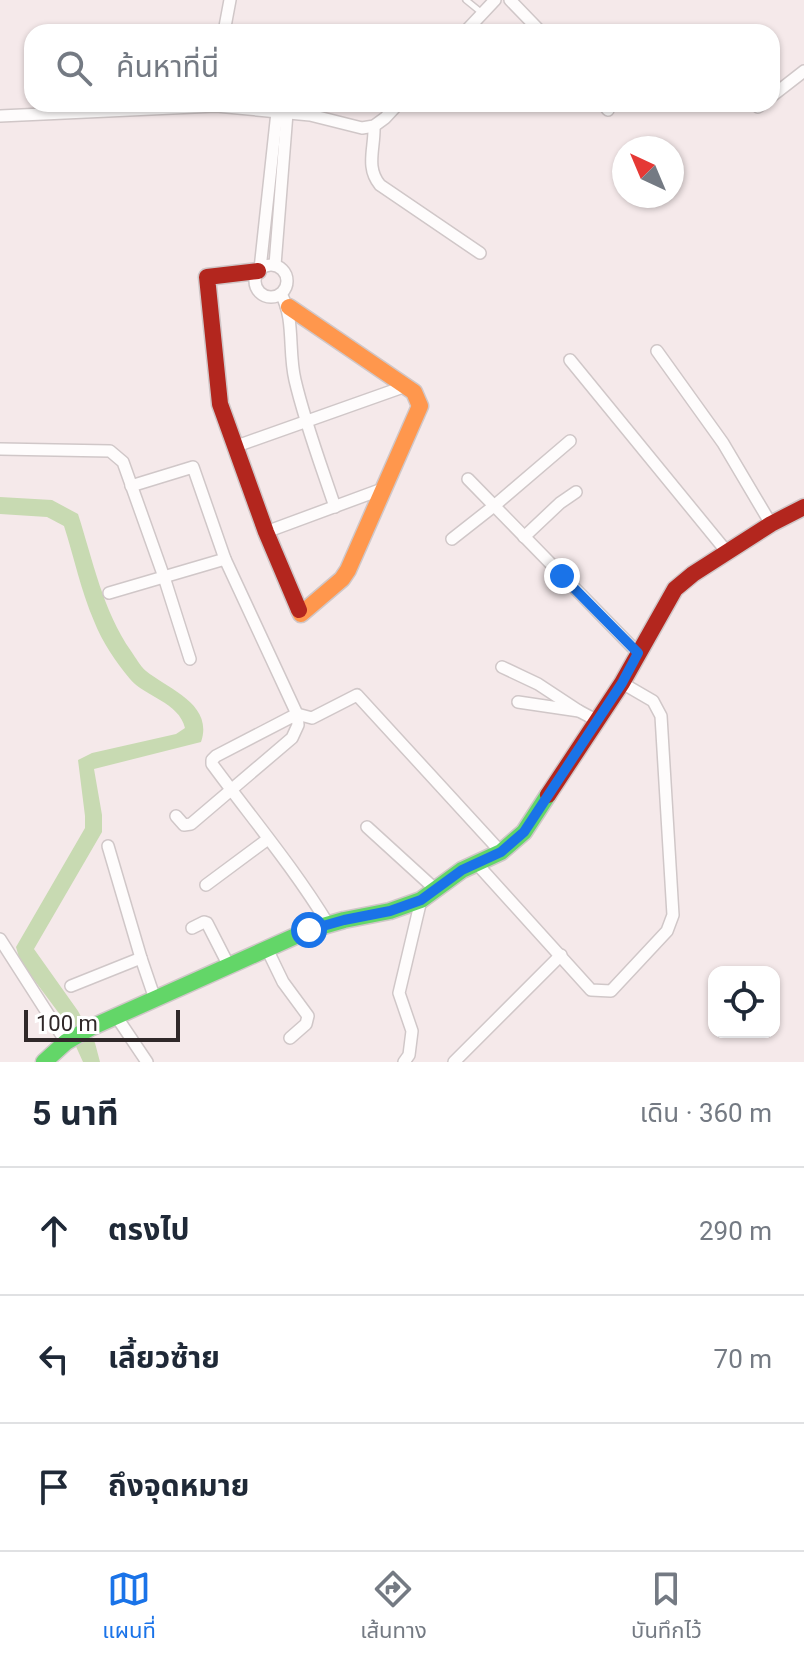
<!DOCTYPE html>
<html lang="th">
<head>
<meta charset="utf-8">
<style>
  :root { --surface:#fff; --page:#f2f2f3; --text:#1f2937; --muted:#747a83; --line:#e0e1e3; --accent:#1a73e8 }
  body { margin:0; font-family:Roboto,"Noto Sans Thai",sans-serif; background:var(--page); color:var(--text) }
  .controls { position:absolute; right:24px; bottom:24px; display:grid; overflow:hidden; border-radius:16px; box-shadow:0 2px 6px #0004 }
  .controls button { width:72px; height:72px; display:grid; place-items:center; padding:0; border:0; border-bottom:2px solid var(--line); background:var(--surface); color:var(--text); font:40px sans-serif }
  .compass { position:absolute; left:612px; top:136px; width:72px; height:72px; border-radius:50%; background:var(--surface); box-shadow:0 2px 6px #0004; rotate:316deg }
  .scale { position:absolute; left:24px; bottom:20px; width:156px; box-sizing:border-box; padding-left:8px; border:4px solid #302829; border-top:0; font-size:22px; line-height:28px; white-space:nowrap; color:#302829; -webkit-text-stroke:6px #fff; paint-order:stroke }
  .stop { position:absolute; width:24px; height:24px; margin:-18px; border:6px solid #1a73e8; border-radius:50%; background:#fff }
  .stop.end { background:#1a73e8; border-color:#fff; box-shadow:0 2px 8px #0008 }
  .list { margin:0; padding:0; list-style:none }
  h2 { display:flex; justify-content:space-between; align-items:center; height:104px; margin:0; padding:0 32px; font-size:34px }
  h2 small { font-size:26px; font-weight:400; color:var(--muted) }
  .list li { display:grid; grid-template-columns:52px 1fr auto; gap:24px; align-items:center; box-sizing:border-box; height:128px; padding:0 32px; border-top:2px solid var(--line) }
  .list b { display:block; font-size:30px; white-space:nowrap }
  .list em { font-size:26px; font-style:normal; color:var(--muted) }
  .icon { flex:none; width:44px; height:44px; fill:none; stroke:currentColor; stroke-width:2; stroke-linecap:round; stroke-linejoin:round }
  .map { position:relative; flex:none; width:804px; height:1062px; overflow:hidden }
  .search { position:absolute; background:var(--surface); box-shadow:0 2px 6px #0004; left:24px; right:24px; top:24px; height:88px; display:flex; align-items:center; gap:20px; box-sizing:border-box; padding:0 28px; border-radius:24px; color:var(--muted); font-size:30px }
  .sheet { height:488px; background:var(--surface) }
  nav { display:flex; justify-content:space-around; align-items:center; box-sizing:border-box; height:112px; border-top:2px solid var(--line); background:var(--surface); font-size:22px; color:var(--muted) }
  nav a { display:grid; justify-items:center; gap:4px }
  nav .on { color:var(--accent) }
  .map>svg:first-child { display:block }
  .water { fill:#c8dab2 }
  .lines { fill:none; stroke-linecap:round; stroke-linejoin:round }
  .lane-casing { stroke:#d0c7c8; stroke-width:8 }
  .street-casing { stroke:#d0c7c8; stroke-width:14 }
  .fast-casing { stroke:#d0c7c8; stroke-width:19 }
  .slow-casing { stroke:#d0c7c8; stroke-width:19 }
  .jam-casing { stroke:#d0c7c8; stroke-width:19 }
  .lane { stroke:#fefcfc; stroke-width:5 }
  .street { stroke:#fefcfc; stroke-width:11 }
  .fast { stroke:#63d668; stroke-width:16 }
  .slow { stroke:#ff974d; stroke-width:16 }
  .jam { stroke:#b3261e; stroke-width:16 }
  .route { stroke:#1a73e8; stroke-width:10 }
</style>
</head>
<body>
<div class="map">
<svg width="804" height="1062" viewBox="0 0 804 1062">
  <rect width="100%" height="100%" fill="#f5e9ea"/>
  <path class="water" d="M0,497L52,500L78,514C93,561 103,611 131,651C136,658 140,666 146,671C168,689 214,704 201,742L94,769L102,815V832L34,949L78,1011L95,1043L100,1062H83L64,1020L20,961L16,947L85,828V816L78,760L92,753L176,734L185,728C179,702 145,697 130,679C116,662 102,642 94,621C81,591 74,557 64,526L47,517L0,514Z"/>
  <g class="lines">
    <g class="lane-casing">
      <polyline id="lane" points="466,0 482,13"/>
    </g>
    <g class="street-casing">
      <g id="street">
        <polyline points="510,0 541,32"/>
        <polyline points="224,32 230,0"/>
        <polyline points="465,32 495,0"/>
        <polyline points="772,96 804,71"/>
        <polyline points="603,104 608,110"/>
        <polyline points="758,107 762,104"/>
        <polyline points="0,116 216,106 310,115 362,128 374,126 385,118 398,104"/>
        <path d="M374,126C375,148 365,167 380,185L480,253"/>
        <circle cx="271" cy="281" r="16"/>
        <polyline points="275,265 287,113"/>
        <polyline points="260,269 277,112"/>
        <path d="M281,294C295,319 288,351 295,380C305,423 321,465 335,507"/>
        <polyline points="657,351 723,443 771,524"/>
        <polyline points="570,360 727,552"/>
        <polyline points="234,447 406,386"/>
        <polyline points="0,449 110,451 123,462 164,577 190,659"/>
        <polyline points="468,479 638,653"/>
        <polyline points="131,486 193,467 225,559 297,714 312,718 357,695 501,852"/>
        <polyline points="266,532 385,488"/>
        <polyline points="524,537 560,503 576,492"/>
        <polyline points="452,539 494,506 570,441"/>
        <polyline points="109,593 225,559"/>
        <polyline points="502,667 538,684 579,711"/>
        <polyline points="518,702 579,711 596,720"/>
        <path d="M176,816L184,825L191,824L292,738L298,725L297,714L216,756L212,760V764C251,817 294,868 328,924"/>
        <polyline points="367,827 435,889"/>
        <polyline points="108,846 141,958 155,999"/>
        <polyline points="477,864 591,990 611,991 667,931 673,915 661,716 653,701 622,683"/>
        <polyline points="206,885 268,839"/>
        <polyline points="192,928 204,922 207,923 229,966"/>
        <polyline points="0,939 66,1042"/>
        <polyline points="267,949 283,982 308,1016 306,1024 290,1038"/>
        <polyline points="71,986 141,958"/>
        <polyline points="116,1016 147,1062"/>
        <polyline points="404,1062 409,1055 412,1031 399,993 421,900"/>
        <polyline points="454,1062 561,955"/>
      </g>
    </g>
    <g class="fast-casing">
      <polyline id="fast" points="44,1062 66,1042 90,1028 309,930 344,920 390,911 421,900 462,870 501,852 524,832 548,795"/>
    </g>
    <g class="slow-casing">
      <polyline id="slow" points="289,307 414,392 420,406 348,570 342,579 301,614 299,610"/>
    </g>
    <g class="jam-casing">
      <g id="jam">
        <polyline points="258,271 207,277 220,404 266,532 299,610"/>
        <polyline points="548,795 622,683 675,589 693,574 771,524 804,507"/>
      </g>
    </g>
    <use href="#lane" class="lane"/>
    <use href="#street" class="street"/>
    <use href="#fast" class="fast"/>
    <use href="#slow" class="slow"/>
    <use href="#jam" class="jam"/>
  </g>
  <g class="lines">
    <polyline class="route" points="309,930 344,920 390,911 421,900 462,870 501,852 524,832 622,683 638,653 562,576"/>
  </g>
</svg>
<div class="controls">
<button><svg class="icon" aria-label="locate" viewBox="0 0 24 24"><circle cx="12" cy="12" r="6"/><path d="M12 2v4M12 18v4M2 12h4M18 12h4"/></svg></button>
</div>
<svg class="compass" viewBox="-18 -18 36 36"><path d="M0-13l5 13h-10z" fill="#e53935"/><path d="M0 13l5-13h-10z" fill="#747a83"/></svg>
<div class="scale">100 m</div>
<div class="stop" style="left:309px;top:930px"></div>
<div class="stop end" style="left:562px;top:576px"></div>
<div class="search"><svg class="icon" aria-label="search" viewBox="0 0 24 24"><circle cx="10" cy="10" r="6"/><path d="M15 15l6 6"/></svg>ค้นหาที่นี่</div>
</div>
<section class="sheet">
<h2>5 นาที<small>เดิน · 360 m</small></h2>
<ul class="list">
<li><svg class="icon" aria-label="ahead" viewBox="0 0 24 24"><path d="M12 20V5M6 11l6-6 6 6"/></svg><div><b>ตรงไป</b></div><em>290 m</em></li>
<li><svg class="icon" aria-label="left" viewBox="0 0 24 24"><path d="M17 20v-9H6M10 6l-5 5 5 5"/></svg><div><b>เลี้ยวซ้าย</b></div><em>70 m</em></li>
<li><svg class="icon" aria-label="arrive" viewBox="0 0 24 24"><path d="M6 21V4h12l-3 4 3 4H6"/></svg><div><b>ถึงจุดหมาย</b></div></li>
</ul>
</section>
<nav>
<a class="on"><svg class="icon" aria-label="map" viewBox="0 0 24 24"><path d="M3 6l6-2 6 2 6-2v14l-6 2-6-2-6 2zM9 4v14M15 6v14"/></svg>แผนที่</a>
<a><svg class="icon" aria-label="directions" viewBox="0 0 24 24"><path d="M12 3l9 9-9 9-9-9zM9 14v-3h6M13 9l2 2-2 2"/></svg>เส้นทาง</a>
<a><svg class="icon" aria-label="saved" viewBox="0 0 24 24"><path d="M7 4h10v16l-5-4-5 4z"/></svg>บันทึกไว้</a>
</nav>
</body>
</html>
